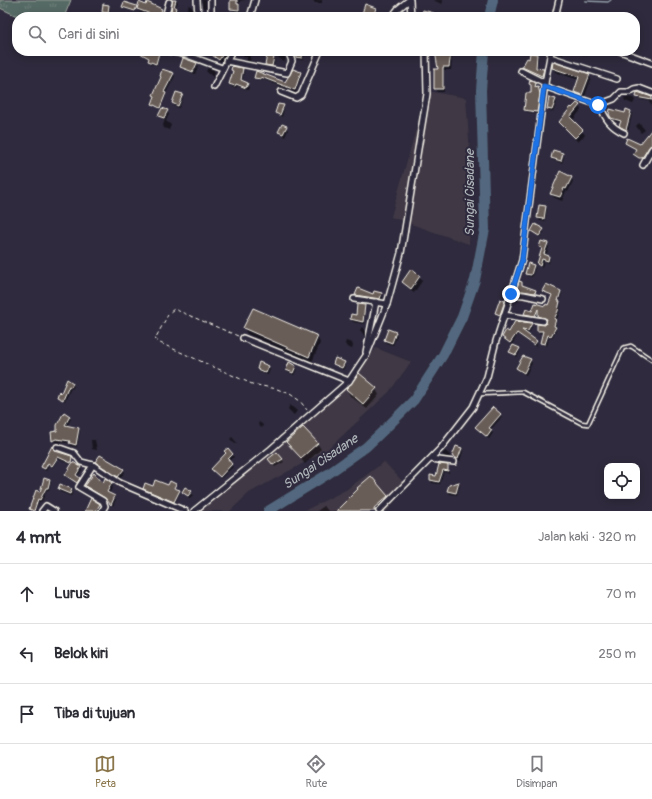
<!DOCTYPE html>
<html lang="id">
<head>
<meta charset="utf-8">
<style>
  :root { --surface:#fff; --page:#f2f2f3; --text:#2b2b33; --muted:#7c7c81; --line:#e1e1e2; --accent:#8a764a }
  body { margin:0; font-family:Pangolin,sans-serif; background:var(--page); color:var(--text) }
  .controls { position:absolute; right:12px; bottom:12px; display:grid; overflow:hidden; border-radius:8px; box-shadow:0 2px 10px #0003 }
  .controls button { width:36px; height:36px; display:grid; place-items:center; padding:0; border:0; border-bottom:1px solid var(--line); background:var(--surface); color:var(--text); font:20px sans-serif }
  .stop { position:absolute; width:12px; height:12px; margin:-9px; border:3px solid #1a73e8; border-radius:50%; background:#fff }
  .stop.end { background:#1a73e8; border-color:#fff; box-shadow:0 1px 4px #0008 }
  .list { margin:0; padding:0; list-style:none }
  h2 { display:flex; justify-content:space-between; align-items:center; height:52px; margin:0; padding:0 16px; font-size:17px }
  h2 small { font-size:13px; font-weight:400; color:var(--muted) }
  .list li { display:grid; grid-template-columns:26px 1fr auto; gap:12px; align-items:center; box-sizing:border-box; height:60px; padding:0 16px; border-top:1px solid var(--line) }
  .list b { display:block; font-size:15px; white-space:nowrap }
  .list em { font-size:13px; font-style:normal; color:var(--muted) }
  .icon { flex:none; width:22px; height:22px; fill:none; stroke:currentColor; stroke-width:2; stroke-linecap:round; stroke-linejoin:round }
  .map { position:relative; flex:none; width:652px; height:511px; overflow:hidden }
  .search { position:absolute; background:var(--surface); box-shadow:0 2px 10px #0003; left:12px; right:12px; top:12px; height:44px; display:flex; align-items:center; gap:10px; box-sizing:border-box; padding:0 14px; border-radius:16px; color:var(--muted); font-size:15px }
  .sheet { height:232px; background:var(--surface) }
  nav { display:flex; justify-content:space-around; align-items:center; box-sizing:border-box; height:56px; border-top:1px solid var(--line); background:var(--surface); font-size:11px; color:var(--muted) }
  nav a { display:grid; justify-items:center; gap:2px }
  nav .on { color:var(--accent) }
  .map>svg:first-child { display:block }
  .built { fill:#403945 }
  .grass { fill:url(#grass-tufts); stroke:#a6aea6 }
  .shadow { fill:#0007 }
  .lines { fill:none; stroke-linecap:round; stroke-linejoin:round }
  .stream { stroke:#939ea8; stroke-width:1.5 }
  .river { stroke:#52677e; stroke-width:10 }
  .building { fill:#695d59; stroke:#f4f1e8 }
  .service-casing { stroke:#f4f1e8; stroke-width:5.5 }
  .minor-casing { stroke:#f4f1e8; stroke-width:8 }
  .path { stroke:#f4f1e8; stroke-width:1; stroke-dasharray:4 3; stroke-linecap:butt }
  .service { stroke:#2f2a3d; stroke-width:2.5 }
  .minor { stroke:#2f2a3d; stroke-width:5 }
  .route { stroke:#1a73e8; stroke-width:5 }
  .labels { text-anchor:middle; stroke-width:4; stroke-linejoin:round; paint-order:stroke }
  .water-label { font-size:13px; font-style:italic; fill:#b3babe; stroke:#2f2a3d }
</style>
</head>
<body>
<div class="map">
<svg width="652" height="511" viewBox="0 0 652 511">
  <defs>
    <pattern id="grass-tufts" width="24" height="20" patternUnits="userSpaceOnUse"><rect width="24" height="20" fill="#576b65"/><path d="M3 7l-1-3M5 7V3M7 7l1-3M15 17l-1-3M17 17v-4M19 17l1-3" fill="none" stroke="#70817b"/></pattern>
  </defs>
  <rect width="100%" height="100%" fill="#2f2a3d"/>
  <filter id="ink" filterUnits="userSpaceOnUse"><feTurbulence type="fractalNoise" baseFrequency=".025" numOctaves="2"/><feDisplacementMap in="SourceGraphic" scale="8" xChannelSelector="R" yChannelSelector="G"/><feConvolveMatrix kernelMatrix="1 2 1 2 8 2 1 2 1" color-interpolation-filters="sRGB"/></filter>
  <g filter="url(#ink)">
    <g class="built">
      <polygon points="427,91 466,98 471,169 469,244 391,217"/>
      <polygon points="376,348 411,362 389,392 327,450 249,493 230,511 195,511 284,442 350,384"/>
      <polygon points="384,462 407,486 387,511 304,511 346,490"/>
    </g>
    <polygon class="grass" points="0,0 71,0 64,17 19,17 0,8"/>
    <g class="shadow">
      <polygon points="173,0 178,2 175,8 176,13 187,15 189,17 173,17"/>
      <polygon points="201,0 206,0 206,9 202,7"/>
      <polygon points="231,0 246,0 240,1 240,12 246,14 247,17 238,17 240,12 233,12"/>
      <polygon points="313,0 322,0 322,3 315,3"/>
      <polygon points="433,0 443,0 443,1 442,4"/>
      <polygon points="189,5 194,9 192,14 187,10"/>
      <polygon points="109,6 110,15 104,14 103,12"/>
      <polygon points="136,6 136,12 125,9 124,7"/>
      <polygon points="138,9 161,9 163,12 161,17 154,17 139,12"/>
      <polygon points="375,9 377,13 376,17 362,17"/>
      <polygon points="423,11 434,14 435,17 423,17"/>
      <polygon points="145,51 158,54 159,56 157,65 151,64 150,59 143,54"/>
      <polygon points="195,51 201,51 200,57 197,56"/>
      <polygon points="215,51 228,51 221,62 213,55"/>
      <polygon points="242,51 249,51 251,63 247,62 247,57 244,57"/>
      <polygon points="294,51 303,52 304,55 303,60 297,59"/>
      <polygon points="436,51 445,51 446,54 450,54 452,57 451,70 444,70 444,92 437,92 435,89 439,70"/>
      <polygon points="556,51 564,51 563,55 558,54"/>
      <polygon points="580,51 588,51 588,56 581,54"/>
      <polygon points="280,52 286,58 284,62 278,57"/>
      <polygon points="537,55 538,58 537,69 543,70 545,72 543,78 525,70 523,67"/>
      <polygon points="274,58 275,60 273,68 268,67 266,64"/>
      <polygon points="197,64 198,67 195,74 183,69 181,66"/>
      <polygon points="208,68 214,70 215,73 213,77 208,73 206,71"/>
      <polygon points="553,68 589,75 591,79 584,99 577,96 575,92 579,80 555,72"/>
      <polygon points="242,69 244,72 242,82 247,84 249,87 248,90 237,86 236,88 232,87 230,84 234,73 232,70"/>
      <polygon points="257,72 286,83 300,73 301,76 296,93 263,79 262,81 257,80 256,77"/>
      <polygon points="173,74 175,76 165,95 166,96 161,108 169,114 166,121 171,125 169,130 164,128 163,125 165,120 160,116 162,110 153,104 156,98 154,95"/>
      <polygon points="530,84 535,84 539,90 540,97 538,114 527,112 525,109 533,94"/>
      <polygon points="638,94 652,97 652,105 649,101 639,99"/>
      <polygon points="182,95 183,98 179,108 174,106 173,103"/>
      <polygon points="624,97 633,98 635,100 633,104 625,101"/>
      <polygon points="555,100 557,102 553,112 550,111 548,108"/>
      <polygon points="283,106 284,109 282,117 276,113"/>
      <polygon points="579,106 581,110 573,120 585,135 578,142 560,122"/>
      <polygon points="630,112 632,114 628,132 622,129 621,123 614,121 610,114 625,114"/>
      <polygon points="639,123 645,130 641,133 636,126"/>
      <polygon points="283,125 288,130 285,137 280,132"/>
      <polygon points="652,131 652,148 644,161 642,160 634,154 637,150 626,143 640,146"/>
      <polygon points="562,154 564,157 562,163 553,160 552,158"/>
      <polygon points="571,178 573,181 568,192 566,191 562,201 553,197 551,194"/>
      <polygon points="545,207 547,210 545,221 540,221 538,218"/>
      <polygon points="543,230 544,232 540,237 532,231"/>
      <polygon points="547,244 549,247 546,256 550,259 549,263 544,261 542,268 538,264 542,249 540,246"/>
      <polygon points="533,265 535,268 532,277 528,276 526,273"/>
      <polygon points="419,276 422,281 414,293 403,282"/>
      <polygon points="520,282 522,286 535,291 536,295 519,292"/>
      <polygon points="544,291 560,292 562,294 559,302 561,305 559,314 556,321 556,330 552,338 549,337 547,346 541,343 544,333 539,333 538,331 545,326 548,321 540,318 538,314 536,318 527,316 526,314 533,313 536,304 549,306 552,297"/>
      <polygon points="381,293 383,296 382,301 358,298 356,295"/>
      <polygon points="504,302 506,304 501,317 496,313"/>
      <polygon points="364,306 365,308 364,324 353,322 351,319 357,316"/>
      <polygon points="531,324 532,327 529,333 523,333 536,342 537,344 536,347 518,334 512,345 503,337"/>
      <polygon points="362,327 367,333 365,336 360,330"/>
      <polygon points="244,328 317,336 320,343 312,362 247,334"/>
      <polygon points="389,330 396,333 397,336 393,345 386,343 385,340"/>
      <polygon points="346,341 352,343 353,346 352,349 347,347 345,344"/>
      <polygon points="519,349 520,352 517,357 511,352"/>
      <polygon points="530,360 532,363 526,375 519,371 518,368"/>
      <polygon points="344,363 345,366 343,370 334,364"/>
      <polygon points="295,366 297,369 294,375 288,372 287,370"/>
      <polygon points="268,367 270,369 268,375 259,372 258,369"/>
      <polygon points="67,380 74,386 72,389 71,388 65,401 58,397 62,394"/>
      <polygon points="376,389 379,395 367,409 350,396 347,390"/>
      <polygon points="290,405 297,411 294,415 288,409"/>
      <polygon points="493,408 502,417 490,430 493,433 489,439 476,427"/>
      <polygon points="70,417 71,419 67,426 78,429 80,431 77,447 71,446 70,443 54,442 53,440"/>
      <polygon points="259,422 263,425 262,428 258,425"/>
      <polygon points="232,437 237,443 235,444 230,439"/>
      <polygon points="91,440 95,440 97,450 92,449"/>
      <polygon points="287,442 317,443 321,449 305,464"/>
      <polygon points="228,449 234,457 228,462 233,467 221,478 212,469 227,454"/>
      <polygon points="462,449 463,451 460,461 454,456"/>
      <polygon points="55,451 72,459 73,463 80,468 82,470 77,477 81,481 78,485 66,475 72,465 58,459 53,467 49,465 46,471 43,469 42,467"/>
      <polygon points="445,451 450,455 451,460 444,456 442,454"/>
      <polygon points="277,453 284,462 275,467 271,462"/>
      <polygon points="97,462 123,470 125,472 120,479"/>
      <polygon points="439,466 448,466 449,473 444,472 440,484 432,483 431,480 436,477"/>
      <polygon points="94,474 103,485 111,483 113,486 109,494 116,499 113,506 108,500 87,488 86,486"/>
      <polygon points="50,481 51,483 49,490 47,490 42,501 39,502 35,511 31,511 30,509 36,492 40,493"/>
      <polygon points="458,483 460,485 457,495 450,494 448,491"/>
      <polygon points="175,485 175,489 180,493 175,503 144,489"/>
      <polygon points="59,489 71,489 73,492 71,496 60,492"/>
      <polygon points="183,492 191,492 193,495 190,499"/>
      <polygon points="387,496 391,502 382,511 337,511"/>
      <polygon points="99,504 100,507 98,511 86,511"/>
      <polygon points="324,506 328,511 317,511"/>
    </g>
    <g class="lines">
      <polyline class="stream" points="585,1 608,2 611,0"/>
      <g class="river">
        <polyline points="489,17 493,0"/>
        <polyline points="268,511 328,474 366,447 388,426 414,400 443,355 462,317 475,280 485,229 481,90 484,51"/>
      </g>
    </g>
    <g class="building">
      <polygon points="172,0 176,0 174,7 176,7 175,12 189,17 171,16"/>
      <polygon points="230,0 237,0 237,4 239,4 239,10 230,9"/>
      <polygon points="124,2 137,6 135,11 122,7"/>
      <polygon points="139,2 146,5 147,2 162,9 159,17 137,9"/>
      <polygon points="103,4 109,5 108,13 102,12"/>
      <polygon points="365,4 376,8 373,17 361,17"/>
      <polygon points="423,10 434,13 433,17 421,16"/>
      <polygon points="136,51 150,51 159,53 156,64 148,61 149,58"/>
      <polygon points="214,51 225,51 219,60 212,55"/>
      <polygon points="292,51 303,51 302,58 295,57"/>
      <polygon points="435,51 451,53 449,67 443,67 443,89 434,89 434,69 438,69"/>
      <polygon points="530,53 537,54 536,68 544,69 542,76 522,67 527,58 529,59"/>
      <polygon points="267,55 274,57 272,66 265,65"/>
      <polygon points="183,58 197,63 193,72 180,67"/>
      <polygon points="553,62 590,74 582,95 574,92 579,77 552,68"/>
      <polygon points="232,66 243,68 241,80 248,83 246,88 236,84 235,86 229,84 233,71 231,70"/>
      <polygon points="162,69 174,73 164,92 166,93 160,108 152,104 155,96 153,95 161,77 160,76"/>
      <polygon points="293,69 301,72 295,90 261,77 261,79 254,78 256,71 285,82"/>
      <polygon points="530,80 536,83 535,87 538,86 540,94 537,112 524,110 526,93 531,93 531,85 529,84"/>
      <polygon points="176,92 183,94 178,106 172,103"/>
      <polygon points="637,92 652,97 652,100 636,97"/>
      <polygon points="549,97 556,99 552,110 547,109"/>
      <polygon points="577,103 580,105 570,117 583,130 575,138 559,122 571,107 572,108"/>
      <polygon points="278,104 284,105 280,115 275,113"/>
      <polygon points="162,108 168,110 164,118 158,116"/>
      <polygon points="610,109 625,113 626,109 631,111 626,130 619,126 621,121 611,118 609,114"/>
      <polygon points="282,124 287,126 283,134 278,132"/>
      <polygon points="652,129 652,145 649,147 642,158 639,158 633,154 636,149 625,143 627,138 640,144"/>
      <polygon points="553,150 563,153 561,161 551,158"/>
      <polygon points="560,171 572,177 566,189 564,188 560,197 550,194"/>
      <polygon points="539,205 546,206 544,219 537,218"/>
      <polygon points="535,224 544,229 539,236 531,231"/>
      <polygon points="541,241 548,243 544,254 549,256 548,261 542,259 540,266 537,264 542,248 539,247"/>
      <polygon points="528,263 534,265 531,275 525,274"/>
      <polygon points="411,269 420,276 411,289 402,282"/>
      <polygon points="519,281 522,282 522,285 536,290 535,293 516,290"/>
      <polygon points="546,284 561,291 558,301 560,301 558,311 554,319 556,319 554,326 556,327 551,336 548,335 545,344 540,343 543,331 537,331 537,324 545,325 547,319 538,316 538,309 535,316 524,314 526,309 532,311 535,303 545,306 546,304 548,305 552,295 542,291"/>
      <polygon points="358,288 373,294 374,291 382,293 380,299 355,295"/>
      <polygon points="500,299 505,301 500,315 495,313"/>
      <polygon points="357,304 365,305 363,322 350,319 351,314 356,315"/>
      <polygon points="253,308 318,336 309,357 243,328"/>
      <polygon points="515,321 532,323 528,331 522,330 537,341 534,345 517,333 510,343 502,337 506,330 509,332"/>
      <polygon points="388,329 396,332 392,343 384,340"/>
      <polygon points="513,345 520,348 516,355 509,352"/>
      <polygon points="523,356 531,359 524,373 516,368"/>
      <polygon points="335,358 345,362 342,368 333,364"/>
      <polygon points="259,362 269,366 266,373 257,369"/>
      <polygon points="289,362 296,366 293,373 286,370"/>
      <polygon points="359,373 377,388 363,404 346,389"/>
      <polygon points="67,379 73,383 71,387 69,386 63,400 57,397 59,391 61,393"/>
      <polygon points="493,407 501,414 489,428 492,430 487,437 475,427"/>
      <polygon points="64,412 70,416 65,425 79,428 76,445 69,443 70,441 56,439 52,441 51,432 57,431 57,425"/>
      <polygon points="303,427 318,443 301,458 286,442"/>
      <polygon points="52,446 55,451 72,456 71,463 58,457 52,466 48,463 45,469 41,467"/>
      <polygon points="456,446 462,448 458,459 452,456"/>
      <polygon points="228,448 233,454 228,459 232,464 220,477 211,469 226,453 224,451"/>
      <polygon points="277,452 283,459 273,465 268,459"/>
      <polygon points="100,455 124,469 118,477 95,462"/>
      <polygon points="73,462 81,467 76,475 80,478 77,483 65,475"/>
      <polygon points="439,464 448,465 448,471 443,470 439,482 430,480 430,475 436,476"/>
      <polygon points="94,473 103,483 105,478 112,483 107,492 115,496 111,505 105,498 85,486"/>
      <polygon points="371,476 388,496 374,508 375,511 336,511 358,489 357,488"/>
      <polygon points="44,478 50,480 48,488 46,488 40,500 38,499 34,511 29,509 36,490 40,492"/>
      <polygon points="155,480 168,485 170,481 176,484 174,488 180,490 174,502 143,489 145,483 153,486"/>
      <polygon points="459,482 456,493 447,491 449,485"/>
      <polygon points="60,484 72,489 70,494 58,489"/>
      <polygon points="185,487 192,491 188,496 182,492"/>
      <polygon points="91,498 100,504 96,511 85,511"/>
    </g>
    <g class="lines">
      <g class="service-casing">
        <polyline id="service" points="480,394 523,392 581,423 588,424 623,348 631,346 652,360"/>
      </g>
      <g class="minor-casing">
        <g id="minor">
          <polyline points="197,0 198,17"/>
          <polyline points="211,0 211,13 216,17"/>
          <polyline points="410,0 411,17"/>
          <polyline points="167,17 166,14 169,2"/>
          <polyline points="250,17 255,0"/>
          <polyline points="392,17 398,9 409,0"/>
          <polyline points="555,17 559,0"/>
          <polyline points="169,51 187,55 222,68"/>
          <polyline points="620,51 652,63"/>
          <polyline points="550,57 617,79"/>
          <polyline points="226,61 287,73 292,61 288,51"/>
          <polyline points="521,71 545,83"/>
          <polyline points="544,86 598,105 614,99 621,92 629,92 634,89 639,88 652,93"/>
          <polyline points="214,87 232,51"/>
          <polyline points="281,92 296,98 301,95 320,51"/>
          <path d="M600,105C605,119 611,127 624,133"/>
          <polyline points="643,165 652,149"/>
          <polyline points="511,294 524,295 543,299"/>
          <polyline points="354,299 387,304"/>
          <polyline points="504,315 543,321"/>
          <polyline points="243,338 349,381"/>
          <polyline points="366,352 376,302"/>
          <polyline points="57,447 74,453 81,462 93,465 120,483 185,511"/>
          <polyline points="431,459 454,462"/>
          <polyline points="93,465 79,487 103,501 105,506 102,511"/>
          <polyline points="42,511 46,506 54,511"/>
          <polyline points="194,511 271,449 349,381 367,354 387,304 401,253 427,94 426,51"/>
          <polyline points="379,511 441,448 473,407 487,377 496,341 522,260 545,83 551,51"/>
        </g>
      </g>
      <polyline class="path" points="238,336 174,309 169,313 155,339 160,343 252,384 277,389 290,394 300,401 307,410"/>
      <use href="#service" class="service"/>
      <use href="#minor" class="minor"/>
    </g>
  </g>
  <g class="lines" filter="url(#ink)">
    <polyline class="route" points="511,294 522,260 544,86 598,105"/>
  </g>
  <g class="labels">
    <g class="water-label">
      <text transform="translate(469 193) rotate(-90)" y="5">Sungai Cisadane</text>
      <text transform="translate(320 461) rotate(-34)" y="5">Sungai Cisadane</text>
    </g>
  </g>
</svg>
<div class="controls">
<button><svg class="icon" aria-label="locate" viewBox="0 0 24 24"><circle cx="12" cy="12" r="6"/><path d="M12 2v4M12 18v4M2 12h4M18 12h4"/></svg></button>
</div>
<div class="stop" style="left:598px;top:105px"></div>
<div class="stop end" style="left:511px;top:294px"></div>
<div class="search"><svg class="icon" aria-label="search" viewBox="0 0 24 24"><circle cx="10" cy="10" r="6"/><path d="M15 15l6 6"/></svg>Cari di sini</div>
</div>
<section class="sheet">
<h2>4 mnt<small>Jalan kaki · 320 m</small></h2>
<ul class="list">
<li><svg class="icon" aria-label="ahead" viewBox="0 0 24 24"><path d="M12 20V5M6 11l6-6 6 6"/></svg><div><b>Lurus</b></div><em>70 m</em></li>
<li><svg class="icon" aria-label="left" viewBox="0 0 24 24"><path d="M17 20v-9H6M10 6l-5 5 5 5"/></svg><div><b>Belok kiri</b></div><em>250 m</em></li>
<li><svg class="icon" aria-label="arrive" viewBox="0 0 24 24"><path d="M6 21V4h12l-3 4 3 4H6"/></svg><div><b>Tiba di tujuan</b></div></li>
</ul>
</section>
<nav>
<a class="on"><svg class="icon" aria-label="map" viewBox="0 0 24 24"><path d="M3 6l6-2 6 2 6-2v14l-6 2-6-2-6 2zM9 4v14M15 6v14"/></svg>Peta</a>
<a><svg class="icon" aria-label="directions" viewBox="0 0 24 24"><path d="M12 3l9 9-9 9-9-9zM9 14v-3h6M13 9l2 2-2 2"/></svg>Rute</a>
<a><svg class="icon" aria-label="saved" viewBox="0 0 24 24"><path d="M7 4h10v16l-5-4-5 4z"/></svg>Disimpan</a>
</nav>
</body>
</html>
